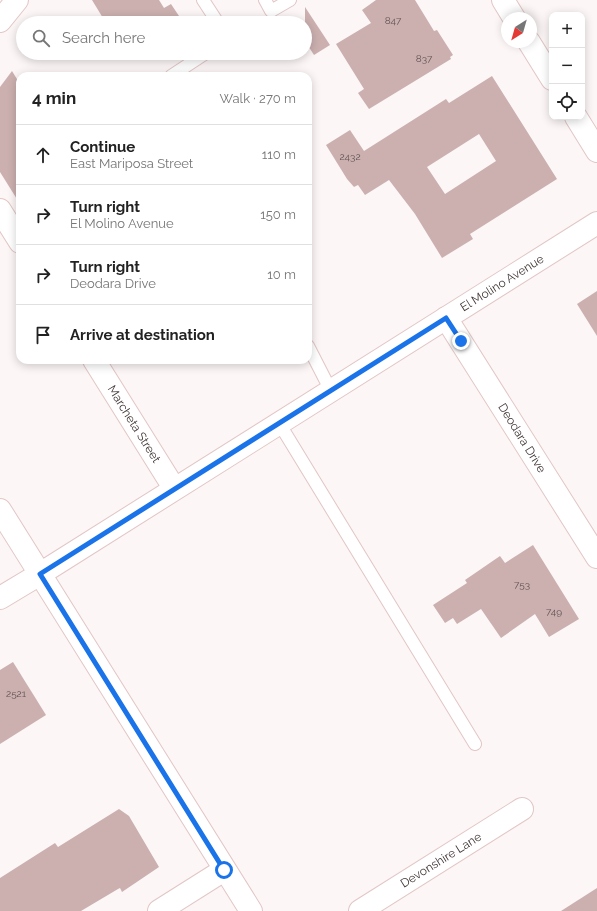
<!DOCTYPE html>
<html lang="en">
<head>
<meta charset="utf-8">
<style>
  :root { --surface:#fff; --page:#f2f2f2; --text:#222; --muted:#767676; --line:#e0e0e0 }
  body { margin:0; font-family:Raleway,sans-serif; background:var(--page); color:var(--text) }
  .controls { position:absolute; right:12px; top:12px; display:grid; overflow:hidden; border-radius:8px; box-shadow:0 2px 10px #0003 }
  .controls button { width:36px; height:36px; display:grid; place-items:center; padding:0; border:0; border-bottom:1px solid var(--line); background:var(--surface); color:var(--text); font:20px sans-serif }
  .compass { position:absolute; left:501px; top:12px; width:36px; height:36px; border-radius:50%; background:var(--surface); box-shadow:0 2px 10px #0003; rotate:217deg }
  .stop { position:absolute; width:12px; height:12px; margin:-9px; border:3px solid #1a73e8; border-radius:50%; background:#fff }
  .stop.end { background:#1a73e8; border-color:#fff; box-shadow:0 1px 4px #0008 }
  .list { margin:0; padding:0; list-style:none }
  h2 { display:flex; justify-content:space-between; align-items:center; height:52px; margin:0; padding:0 16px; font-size:17px }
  h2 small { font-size:13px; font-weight:400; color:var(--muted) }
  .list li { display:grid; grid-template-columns:26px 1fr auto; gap:12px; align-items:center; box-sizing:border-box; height:60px; padding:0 16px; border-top:1px solid var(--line) }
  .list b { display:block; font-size:15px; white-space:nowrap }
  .list p { margin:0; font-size:13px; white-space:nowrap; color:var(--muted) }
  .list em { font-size:13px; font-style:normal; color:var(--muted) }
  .icon { flex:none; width:22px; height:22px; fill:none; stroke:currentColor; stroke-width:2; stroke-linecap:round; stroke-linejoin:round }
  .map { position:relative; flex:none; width:597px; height:911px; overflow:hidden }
  .search { position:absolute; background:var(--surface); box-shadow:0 2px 10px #0003; left:16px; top:16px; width:296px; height:44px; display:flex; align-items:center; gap:10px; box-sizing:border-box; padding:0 14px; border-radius:22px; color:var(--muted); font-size:15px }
  .panel { position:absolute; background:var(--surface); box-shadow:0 2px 10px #0003; left:16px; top:72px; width:296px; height:292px; border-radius:12px }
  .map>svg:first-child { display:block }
  .building { fill:#ccb0b0; fill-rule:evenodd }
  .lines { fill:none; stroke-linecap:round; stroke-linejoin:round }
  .lane-casing { stroke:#e3c6c6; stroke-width:14 }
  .street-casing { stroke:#e3c6c6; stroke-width:24 }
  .secondary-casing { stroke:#e3c6c6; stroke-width:24 }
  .lane { stroke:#fff; stroke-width:12 }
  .street { stroke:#fff; stroke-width:22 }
  .secondary { stroke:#fff; stroke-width:22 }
  .route { stroke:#1a73e8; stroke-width:5 }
  .labels { text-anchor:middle; stroke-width:3; stroke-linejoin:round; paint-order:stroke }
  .number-label { font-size:10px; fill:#645454 }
  .street-label { font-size:12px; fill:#413636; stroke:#fff }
</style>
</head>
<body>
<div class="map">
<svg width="597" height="911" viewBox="0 0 597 911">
  <rect width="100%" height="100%" fill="#fcf6f6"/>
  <g class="building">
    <polygon points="92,0 159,0 164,8 171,4 181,19 174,23 106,23"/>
    <polygon points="376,0 415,0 434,31 437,30 453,55 450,57 451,59 369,109 358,93 364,89 336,44 371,23 362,10"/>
    <polygon points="305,7 330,45 314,55 305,41"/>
    <polygon points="12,71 20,84 20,204 0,172 0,87"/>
    <path d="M492,76L557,179L470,234L473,239L442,258L415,214L389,180L365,195L358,185L354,187L347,179L326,145L350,130L364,151L446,99L449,103ZM479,134L496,161L445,194L427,167Z"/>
    <polygon points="597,291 597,336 577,304"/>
    <polygon points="533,545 579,619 549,637 535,614 501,638 481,609 457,624 453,618 445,623 433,605 467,583 465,580 500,556 505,563"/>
    <polygon points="13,662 46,715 0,744 0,670"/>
    <polygon points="119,809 129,816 159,867 122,892 120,888 118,889 81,911 0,911 0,878 55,843 58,847"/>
    <polygon points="597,888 597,911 561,911"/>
  </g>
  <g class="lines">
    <g class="lane-casing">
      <g id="lane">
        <polyline points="203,0 218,23"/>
        <polyline points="265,0 271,11 290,0"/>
        <polyline points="171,76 206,53"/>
        <polyline points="308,346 331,391"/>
        <polyline points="279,423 475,744"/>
      </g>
    </g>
    <g class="street-casing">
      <g id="street">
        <polyline points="503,0 514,18"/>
        <polyline points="529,42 552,79"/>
        <polyline points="576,117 597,151"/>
        <polyline points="0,210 20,242"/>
        <polyline points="446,318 597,557"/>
        <polyline points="94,360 174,488"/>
        <polyline points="0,598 40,574"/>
        <polyline points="159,911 224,870"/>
        <polyline points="360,911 522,809"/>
      </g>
    </g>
    <g class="secondary-casing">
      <g id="secondary">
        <polyline points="0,21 17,0"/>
        <polyline points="0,510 251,911"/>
        <polyline points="40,574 597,223"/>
      </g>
    </g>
    <use href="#lane" class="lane"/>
    <use href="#street" class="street"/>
    <use href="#secondary" class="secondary"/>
  </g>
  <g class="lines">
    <polyline class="route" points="224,870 40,574 446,318 461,341"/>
  </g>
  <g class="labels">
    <g class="number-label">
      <text x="393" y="24">847</text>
      <text x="424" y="62">837</text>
      <text x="350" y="160">2432</text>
      <text x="522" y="588">753</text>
      <text x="554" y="615">749</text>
      <text x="16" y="697">2521</text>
    </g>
    <g class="street-label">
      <text transform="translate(502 283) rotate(-32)" y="4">El Molino Avenue</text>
      <text transform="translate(134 424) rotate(58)" y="4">Marcheta Street</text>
      <text transform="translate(522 438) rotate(58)" y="4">Deodara Drive</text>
      <text transform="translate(441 860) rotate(-32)" y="4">Devonshire Lane</text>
    </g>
  </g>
</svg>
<div class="controls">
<button>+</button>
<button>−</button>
<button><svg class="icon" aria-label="locate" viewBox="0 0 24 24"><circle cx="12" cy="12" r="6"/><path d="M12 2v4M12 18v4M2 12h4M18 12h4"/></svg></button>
</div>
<svg class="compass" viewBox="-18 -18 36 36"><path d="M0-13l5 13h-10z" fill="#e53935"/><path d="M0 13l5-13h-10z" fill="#767676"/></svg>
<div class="stop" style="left:224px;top:870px"></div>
<div class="stop end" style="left:461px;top:341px"></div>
<div class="search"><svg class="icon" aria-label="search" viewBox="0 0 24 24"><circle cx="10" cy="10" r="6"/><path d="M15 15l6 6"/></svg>Search here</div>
<section class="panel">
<h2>4 min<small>Walk · 270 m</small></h2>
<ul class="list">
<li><svg class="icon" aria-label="ahead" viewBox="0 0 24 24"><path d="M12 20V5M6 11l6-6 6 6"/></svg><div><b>Continue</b><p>East Mariposa Street</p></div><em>110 m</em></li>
<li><svg class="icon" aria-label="right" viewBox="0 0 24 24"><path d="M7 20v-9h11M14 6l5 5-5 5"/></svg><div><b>Turn right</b><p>El Molino Avenue</p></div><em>150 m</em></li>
<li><svg class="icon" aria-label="right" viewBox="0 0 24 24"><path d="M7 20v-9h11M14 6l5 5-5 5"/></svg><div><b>Turn right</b><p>Deodara Drive</p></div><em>10 m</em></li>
<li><svg class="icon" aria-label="arrive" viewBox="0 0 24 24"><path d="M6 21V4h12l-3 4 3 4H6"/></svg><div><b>Arrive at destination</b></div></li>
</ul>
</section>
</div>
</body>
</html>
